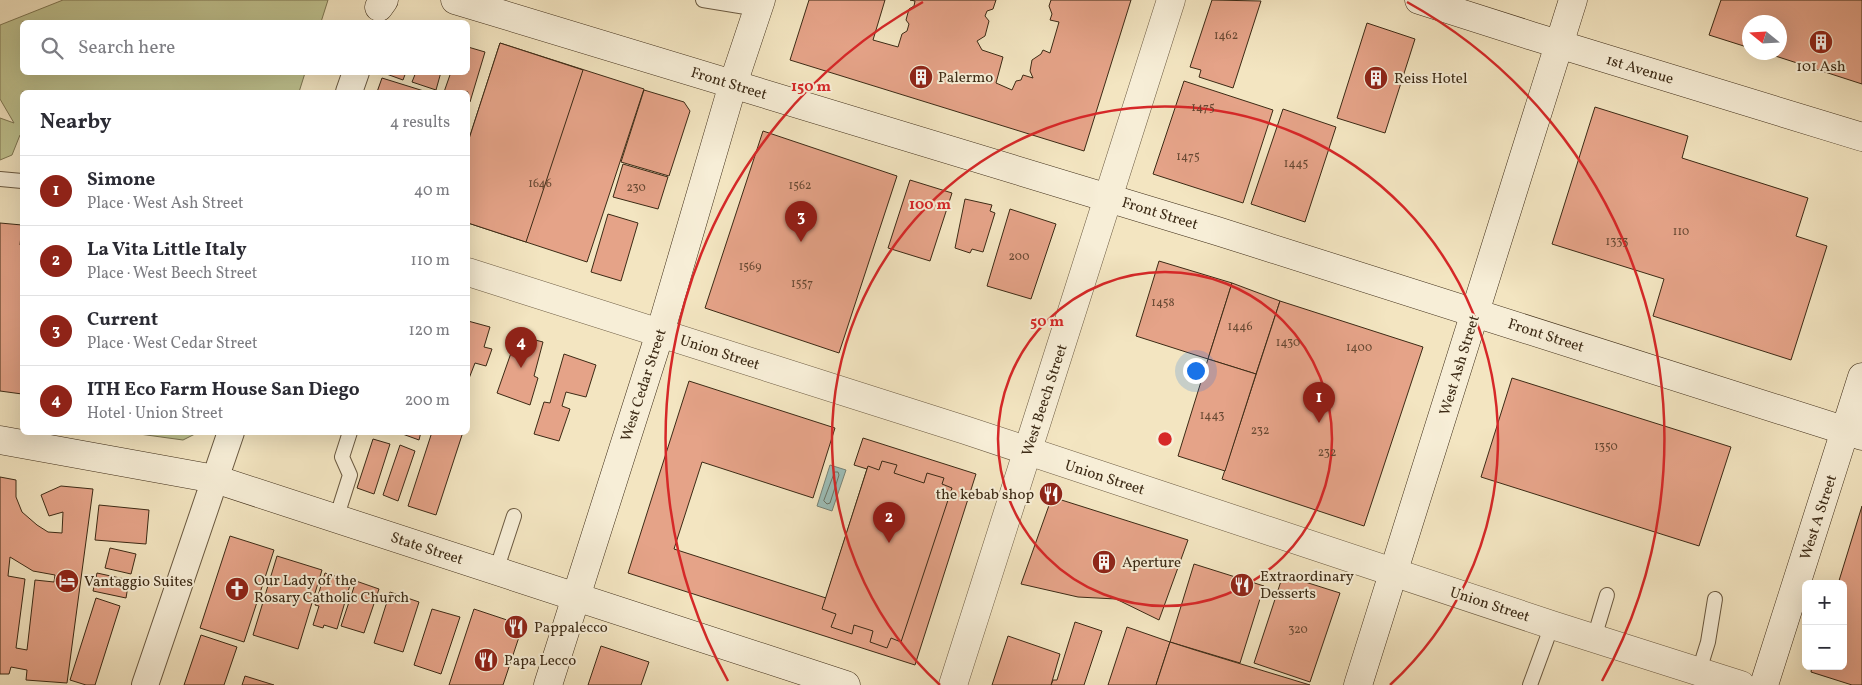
<!DOCTYPE html>
<html lang="en">
<head>
<meta charset="utf-8">
<style>
  :root { --surface:#fff; --page:#f2f2f3; --text:#2b2b33; --muted:#7c7c81; --line:#e1e1e2; --accent:#8f2418 }
  body { margin:0; font-family:Vollkorn,serif; background:var(--page); color:var(--text) }
  .controls { position:absolute; right:15px; bottom:15px; display:grid; overflow:hidden; border-radius:8px; box-shadow:0 5px 20px #0002 }
  .controls button { width:45px; height:45px; display:grid; place-items:center; padding:0; border:0; border-bottom:1px solid var(--line); background:var(--surface); color:var(--text); font:25px sans-serif }
  .compass { position:absolute; left:1742px; top:15px; width:45px; height:45px; border-radius:50%; background:var(--surface); box-shadow:0 5px 20px #0002; rotate:288deg }
  .you { position:absolute; left:1195px; top:370px; width:18px; height:18px; margin:-12px; border:4px solid #fff; border-radius:50%; background:#1a73e8; box-shadow:0 0 0 8px #1a73e833 }
  .badge { display:grid; place-items:center; width:32px; height:32px; border-radius:50%; background:var(--accent); color:#fff; font-size:16px; font-weight:700 }
  .pin { position:absolute; translate:-50% -41px; filter:drop-shadow(0 1px 2px #0008) }
  .pin::after { content:''; position:absolute; top:26px; width:18px; height:15px; background:inherit; clip-path:polygon(0 0,100% 0,50% 100%) }
  .list { margin:0; padding:0; list-style:none }
  h2 { display:flex; justify-content:space-between; align-items:center; height:65px; margin:0; padding:0 20px; font-size:21px }
  h2 small { font-size:16px; font-weight:400; color:var(--muted) }
  .list li { display:grid; grid-template-columns:32px 1fr auto; gap:15px; align-items:center; box-sizing:border-box; height:70px; padding:0 20px; border-top:1px solid var(--line) }
  .list b { display:block; font-size:19px; white-space:nowrap }
  .list p { margin:0; font-size:16px; white-space:nowrap; color:var(--muted) }
  .list em { font-size:16px; font-style:normal; color:var(--muted) }
  .icon { flex:none; width:28px; height:28px; fill:none; stroke:currentColor; stroke-width:2; stroke-linecap:round; stroke-linejoin:round }
  .map { position:relative; flex:none; width:1862px; height:685px; overflow:hidden }
  .search { position:absolute; background:var(--surface); box-shadow:0 5px 20px #0002; left:20px; top:20px; width:450px; height:55px; display:flex; align-items:center; gap:12px; box-sizing:border-box; padding:0 18px; border-radius:8px; color:var(--muted); font-size:19px }
  .panel { position:absolute; background:var(--surface); box-shadow:0 5px 20px #0002; left:20px; top:90px; width:450px; height:345px; border-radius:8px }
  .map>svg:first-child { display:block }
  .green { fill:#c0c390; stroke:#7e7652 }
  .water { fill:#9cbeb8; stroke:#768377 }
  .lines { fill:none; stroke-linecap:round; stroke-linejoin:round }
  .shore { stroke:#6c7466; stroke-width:1 }
  .building { fill:#e5a388; stroke:#3c2a15; fill-rule:evenodd }
  .service-casing { stroke:#6a5940; stroke-width:16 }
  .minor-casing { stroke:#6a5940; stroke-width:28 }
  .tertiary-casing { stroke:#6a5940; stroke-width:29 }
  .secondary-casing { stroke:#3c2a15; stroke-width:29 }
  .service { stroke:#f7eed7; stroke-width:14 }
  .minor { stroke:#f7eed7; stroke-width:26 }
  .tertiary { stroke:#f7eed7; stroke-width:28 }
  .secondary { stroke:#f7eed7; stroke-width:28 }
  .ring { fill:none; stroke:#d62828; stroke-width:2.5 }
  .labels { text-anchor:middle; stroke-width:4; stroke-linejoin:round; paint-order:stroke }
  .number-label { font-size:12px; fill:#664832 }
  .poi-label { font-size:15px; fill:#3c2a15; stroke:#f7eed7; text-anchor:start }
  .street-label { font-size:15px; fill:#3c2a15; stroke:#f7eed7 }
  .centre { fill:#d62828; stroke:#f7eed7; stroke-width:2.5 }
  .ring-label { font-size:15px; text-anchor:middle; font-weight:bold; fill:#d62828; stroke:#f7eed7; stroke-width:4; stroke-linejoin:round; paint-order:stroke }
</style>
</head>
<body>
<div class="map">
<svg width="1862" height="685" viewBox="0 0 1862 685">
  <rect width="100%" height="100%" fill="#f3e5c1"/>
  <filter id="stains"><feTurbulence type="fractalNoise" baseFrequency=".004" numOctaves="4"/><feColorMatrix values="0 0 0 0 .2 0 0 0 0 .09 0 0 0 0 .02 0 0 0 .5 -.17"/></filter>
  <radialGradient id="worn" r=".72"><stop offset=".6" stop-color="#630" stop-opacity="0"/><stop offset="1" stop-color="#630" stop-opacity=".3"/></radialGradient>
  <g class="green">
    <polygon points="63,0 328,0 321,22 22,22 22,72 305,73 299,92 22,92 22,138 20,135 12,155 0,160 0,118 14,123 0,99 0,25"/>
    <polygon points="132,433 197,432 197,433 183,440"/>
  </g>
  <polygon class="water" points="830,465 846,470 832,511 817,506"/>
  <g class="lines">
    <polygon class="shore" points="835,472 838,472 839,475 830,503 827,504 824,501"/>
  </g>
  <g class="building">
    <polygon points="809,0 885,0 873,40 898,47 902,34 907,31 909,24 906,20 909,9 914,6 915,1 910,0 996,0 993,9 987,11 985,16 989,21 985,36 977,41 982,50 1003,57 996,83 1012,90 1016,81 1021,80 1023,75 1033,78 1030,71 1032,60 1041,54 1043,50 1050,53 1059,22 1050,20 1052,14 1049,6 1051,0 1131,0 1084,151 790,60"/>
    <polygon points="1212,0 1261,1 1233,88 1199,77 1201,70 1190,67"/>
    <polygon points="1721,0 1862,0 1862,84 1763,52 1780,52 1780,22 1750,22 1750,48 1709,35"/>
    <polygon points="1367,23 1415,39 1385,133 1337,118"/>
    <polygon points="500,43 644,89 587,262 468,223 468,142"/>
    <polygon points="500,43 583,70 526,242 468,223 468,142"/>
    <polygon points="468,47 485,52 470,102 468,102 468,92 444,92 451,72 468,72"/>
    <polygon points="381,72 406,72 403,80"/>
    <polygon points="416,72 441,72 436,90 412,82"/>
    <polygon points="382,78 427,92 377,92"/>
    <polygon points="1184,81 1273,110 1243,203 1153,174"/>
    <polygon points="644,90 684,102 690,111 669,176 621,162"/>
    <polygon points="1595,107 1688,136 1682,158 1808,198 1796,236 1827,246 1791,360 1653,316 1664,279 1552,244"/>
    <polygon points="1283,109 1336,127 1305,222 1251,204"/>
    <polygon points="763,131 897,176 839,353 705,308"/>
    <polygon points="623,164 668,177 658,209 613,197"/>
    <polygon points="910,180 952,193 930,261 888,248"/>
    <polygon points="965,199 992,205 990,211 995,213 983,252 972,249 970,253 955,248"/>
    <polygon points="1010,209 1056,224 1031,299 987,286"/>
    <polygon points="608,214 638,223 621,281 591,272"/>
    <polygon points="0,223 22,225 20,245 22,245 22,394 0,391"/>
    <polygon points="1159,261 1232,283 1208,359 1136,336"/>
    <polygon points="1232,283 1280,301 1256,374 1208,359"/>
    <polygon points="1280,301 1423,347 1364,526 1222,479"/>
    <polygon points="468,321 490,327 484,347 492,349 486,366 475,363 468,381"/>
    <polygon points="520,336 543,342 534,376 538,378 530,405 497,393 511,353 514,354"/>
    <polygon points="564,354 596,365 586,397 566,392 562,406 570,409 559,441 534,434 544,402 550,403"/>
    <polygon points="1208,359 1256,374 1225,471 1178,456"/>
    <polygon points="1512,378 1731,447 1699,546 1481,477"/>
    <polygon points="689,381 835,428 813,498 702,462 674,549 826,598 867,469 854,465 863,438 976,474 915,665 628,573"/>
    <polygon points="397,432 421,432 419,440"/>
    <polygon points="432,432 463,432 436,515 408,506"/>
    <polygon points="373,439 390,444 374,494 357,488"/>
    <polygon points="400,445 415,451 398,501 383,495"/>
    <polygon points="882,461 897,465 894,473 924,483 927,473 944,478 942,484 952,488 901,642 891,638 887,648 870,642 873,631 854,625 852,634 831,627 836,614 822,609 868,466 879,470"/>
    <path d="M0,477L16,480V497L22,512L37,525L48,532L62,533L63,512L49,516L41,495L61,486L93,489L67,683L26,680L27,670L11,667L9,674H0ZM10,557L33,571L55,575L54,582L35,580L27,650L16,648L25,579L8,576Z"/>
    <polygon points="1052,497 1188,540 1159,620 1116,599 1078,597 1021,584"/>
    <polygon points="99,505 149,510 146,544 95,540"/>
    <polygon points="1862,506 1862,685 1852,685 1811,672 1812,666 1843,666 1843,584 1838,584"/>
    <polygon points="230,536 274,550 244,642 200,628"/>
    <polygon points="110,548 136,554 131,574 105,568"/>
    <polygon points="277,556 322,570 298,649 253,635"/>
    <polygon points="1194,564 1264,586 1240,663 1170,642"/>
    <polygon points="97,573 129,580 126,598 93,591"/>
    <polygon points="325,573 341,578 340,582 350,585 337,629 324,625 323,628 313,625 319,606 315,605"/>
    <polygon points="1283,575 1340,593 1310,682 1254,663"/>
    <polygon points="356,581 379,589 364,633 341,626"/>
    <polygon points="390,592 419,602 403,652 374,643"/>
    <polygon points="96,598 120,606 95,685 86,685 70,680"/>
    <polygon points="432,609 460,617 441,674 414,665"/>
    <polygon points="474,609 516,623 521,631 503,685 449,685"/>
    <polygon points="1075,622 1102,631 1084,685 1051,685 1053,680 1057,680"/>
    <polygon points="1127,627 1170,642 1156,685 1108,685"/>
    <polygon points="201,635 237,647 224,685 184,685"/>
    <polygon points="1008,636 1060,654 1051,685 992,685"/>
    <polygon points="1170,642 1195,650 1310,685 1156,685"/>
    <polygon points="601,646 649,662 641,685 588,685"/>
    <polygon points="245,676 274,685 242,685"/>
  </g>
  <g class="lines">
    <g class="service-casing">
      <g id="service">
        <polyline points="703,0 758,9"/>
        <polyline points="0,179 22,181"/>
        <polyline points="336,519 350,475 342,457 350,432"/>
        <polyline points="496,571 514,516"/>
        <polyline points="1594,638 1607,595"/>
        <polyline points="1699,671 1708,642 1715,599"/>
        <polyline points="1530,685 1552,625"/>
      </g>
    </g>
    <g class="minor-casing">
      <g id="minor">
        <polyline points="349,92 356,72"/>
        <polyline points="145,685 231,432"/>
      </g>
    </g>
    <g class="tertiary-casing">
      <g id="tertiary">
        <polyline points="468,272 965,430 1552,625 1741,685"/>
        <polyline points="953,685 1171,0"/>
      </g>
    </g>
    <g class="secondary-casing">
      <g id="secondary">
        <polyline points="455,0 1217,231 1862,436"/>
        <polyline points="1419,0 1532,36 1862,137"/>
        <polyline points="379,7 384,0"/>
        <polyline points="0,440 215,479 846,685"/>
        <polyline points="548,685 660,333 733,84 761,0"/>
        <polyline points="1358,685 1573,0"/>
        <polyline points="1764,685 1862,377"/>
      </g>
    </g>
    <use href="#service" class="service"/>
    <use href="#minor" class="minor"/>
    <use href="#tertiary" class="tertiary"/>
    <use href="#secondary" class="secondary"/>
  </g>
  <g class="ring">
    <circle cx="1165" cy="439" r="167"/>
    <path d="M940 685A333 333 0 1 1 1390 685"/>
    <path d="M728 681A500 500 0 0 1 923 2M1407 2A500 500 0 0 1 1602 681"/>
  </g>
  <defs>
    <g id="building-disc" transform="scale(1.25)"><circle r="9.5" fill="#8f2418" stroke="#f7eed7"/><path d="M-4-6H4V6H1V3H-1V6H-4ZM-2.5-4.3h1.7v1.8h-1.7ZM.8-4.3h1.7v1.8H.8ZM-2.5-1h1.7V.8h-1.7ZM.8-1h1.7V.8H.8Z" fill="#fff"/></g>
    <g id="restaurant-disc" transform="scale(1.25)"><circle r="9.5" fill="#8f2418" stroke="#f7eed7"/><path d="M-5-6h1v4h1v-4h1v4h1v-4h1v5L-1.5 .5V6h-2V.5L-5-1ZM5-6V6H3V1.5H1.5Q1.5-4 5-6Z" fill="#fff"/></g>
    <g id="hotel-disc" transform="scale(1.25)"><circle r="9.5" fill="#8f2418" stroke="#f7eed7"/><path d="M-6-4.5h1.5V1H6V5H4.5V3h-9V5H-6ZM-4 0a1.8 1.8 0 1 1 3.6 0ZM.5 0V-2.5h3Q6-2.5 6 0Z" fill="#fff"/></g>
    <g id="church-disc" transform="scale(1.25)"><circle r="9.5" fill="#8f2418" stroke="#f7eed7"/><path d="M-1.2-6h2.4v3.5h3.3v2.4h-3.3V6h-2.4V-.1h-3.3v-2.4h3.3Z" fill="#fff"/></g>
  </defs>
  <g fill-rule="evenodd">
    <use href="#building-disc" x="1821" y="42"/>
    <use href="#building-disc" x="921" y="77"/>
    <use href="#building-disc" x="1376" y="78"/>
    <use href="#restaurant-disc" x="1051" y="494"/>
    <use href="#building-disc" x="1104" y="562"/>
    <use href="#hotel-disc" x="67" y="581"/>
    <use href="#restaurant-disc" x="1242" y="585"/>
    <use href="#church-disc" x="237" y="589"/>
    <use href="#restaurant-disc" x="516" y="627"/>
    <use href="#restaurant-disc" x="486" y="660"/>
  </g>
  <g class="labels">
    <g class="number-label">
      <text x="1226" y="39">1462</text>
      <text x="1203" y="111">1475</text>
      <text x="1188" y="160">1475</text>
      <text x="1296" y="167">1445</text>
      <text x="540" y="187">1646</text>
      <text x="800" y="189">1562</text>
      <text x="636" y="191">230</text>
      <text x="1681" y="235">110</text>
      <text x="1617" y="245">1333</text>
      <text x="1019" y="260">200</text>
      <text x="750" y="270">1569</text>
      <text x="802" y="287">1557</text>
      <text x="1163" y="306">1458</text>
      <text x="1240" y="330">1446</text>
      <text x="1288" y="346">1430</text>
      <text x="1359" y="351">1400</text>
      <text x="1212" y="419">1443</text>
      <text x="1260" y="434">232</text>
      <text x="1606" y="450">1350</text>
      <text x="1327" y="456">232</text>
      <text x="1298" y="633">320</text>
    </g>
    <g class="poi-label">
      <text x="1821" y="71" text-anchor="middle">101 Ash</text>
      <text x="938" y="82">Palermo</text>
      <text x="1394" y="83">Reiss Hotel</text>
      <text x="1034" y="499" text-anchor="end">the kebab shop</text>
      <text x="1122" y="567">Aperture</text>
      <text x="1260" y="581">Extraordinary<tspan x="1260" dy="17">Desserts</tspan></text>
      <text x="254" y="585">Our Lady of the<tspan x="254" dy="17">Rosary Catholic Church</tspan></text>
      <text x="84" y="586">Vantaggio Suites</text>
      <text x="534" y="632">Pappalecco</text>
      <text x="504" y="665">Papa Lecco</text>
    </g>
    <g class="street-label">
      <text transform="translate(1640 69) rotate(17)" y="5">1st Avenue</text>
      <text transform="translate(729 83) rotate(17)" y="5">Front Street</text>
      <text transform="translate(1160 213) rotate(17)" y="5">Front Street</text>
      <text transform="translate(1546 335) rotate(18)" y="5">Front Street</text>
      <text transform="translate(720 352) rotate(18)" y="5">Union Street</text>
      <text transform="translate(1459 365) rotate(-73)" y="5">West Ash Street</text>
      <text transform="translate(643 385) rotate(-72)" y="5">West Cedar Street</text>
      <text transform="translate(1044 400) rotate(-72)" y="5">West Beech Street</text>
      <text transform="translate(1105 477) rotate(18)" y="5">Union Street</text>
      <text transform="translate(1818 517) rotate(-72)" y="5">West A Street</text>
      <text transform="translate(427 548) rotate(18)" y="5">State Street</text>
      <text transform="translate(1490 604) rotate(18)" y="5">Union Street</text>
    </g>
  </g>
  <circle cx="1165" cy="439" r="8" class="centre"/>
  <g class="ring-label">
    <text x="811" y="91">150 m</text>
    <text x="930" y="209">100 m</text>
    <text x="1047" y="326">50 m</text>
  </g>
  <rect width="100%" height="100%" filter="url(#stains)"/>
  <rect width="100%" height="100%" fill="url(#worn)"/>
</svg>
<div class="controls">
<button>+</button>
<button>−</button>
</div>
<svg class="compass" viewBox="-18 -18 36 36"><path d="M0-13l5 13h-10z" fill="#e53935"/><path d="M0 13l5-13h-10z" fill="#7c7c81"/></svg>
<div class="you"></div>
<div class="pin badge" style="left:1319px;top:423px">1</div>
<div class="pin badge" style="left:889px;top:543px">2</div>
<div class="pin badge" style="left:801px;top:242px">3</div>
<div class="pin badge" style="left:521px;top:368px">4</div>
<div class="search"><svg class="icon" aria-label="search" viewBox="0 0 24 24"><circle cx="10" cy="10" r="6"/><path d="M15 15l6 6"/></svg>Search here</div>
<section class="panel">
<h2>Nearby<small>4 results</small></h2>
<ul class="list">
<li><span class="badge">1</span><div><b>Simone</b><p>Place · West Ash Street</p></div><em>40 m</em></li>
<li><span class="badge">2</span><div><b>La Vita Little Italy</b><p>Place · West Beech Street</p></div><em>110 m</em></li>
<li><span class="badge">3</span><div><b>Current</b><p>Place · West Cedar Street</p></div><em>120 m</em></li>
<li><span class="badge">4</span><div><b>ITH Eco Farm House San Diego</b><p>Hotel · Union Street</p></div><em>200 m</em></li>
</ul>
</section>
</div>
</body>
</html>
